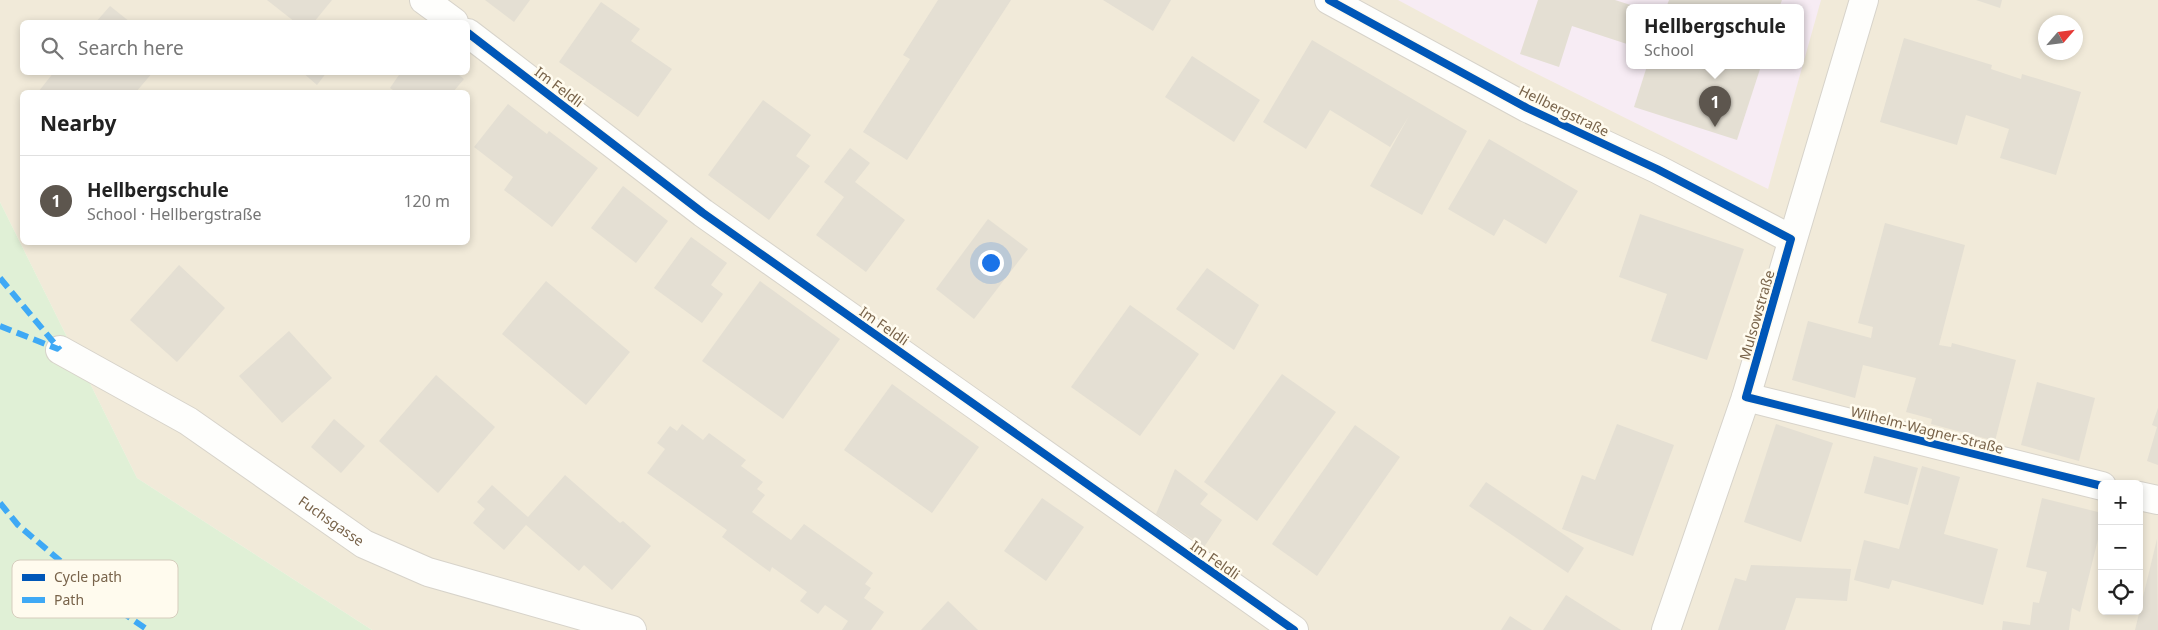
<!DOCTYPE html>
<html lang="en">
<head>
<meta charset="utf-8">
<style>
  :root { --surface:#fff; --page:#f2f2f2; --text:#222; --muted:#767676; --line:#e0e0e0; --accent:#5d564e }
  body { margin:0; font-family:"Noto Sans",sans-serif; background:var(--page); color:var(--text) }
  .controls { position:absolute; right:15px; bottom:15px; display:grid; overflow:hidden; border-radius:8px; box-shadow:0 2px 8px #0003 }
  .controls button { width:45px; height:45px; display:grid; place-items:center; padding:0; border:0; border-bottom:1px solid var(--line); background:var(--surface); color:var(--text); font:25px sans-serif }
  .compass { position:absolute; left:2038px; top:15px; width:45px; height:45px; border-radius:50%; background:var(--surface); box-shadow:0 2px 8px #0003; rotate:62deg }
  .you { position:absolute; left:990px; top:262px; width:18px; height:18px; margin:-12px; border:4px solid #fff; border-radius:50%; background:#1a73e8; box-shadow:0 0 0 8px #1a73e833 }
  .badge { display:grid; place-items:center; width:32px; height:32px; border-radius:50%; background:var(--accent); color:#fff; font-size:16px; font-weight:700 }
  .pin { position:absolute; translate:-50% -41px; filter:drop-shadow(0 1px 2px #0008) }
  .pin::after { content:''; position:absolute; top:26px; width:18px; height:15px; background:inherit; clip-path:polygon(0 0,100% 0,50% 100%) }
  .popup { position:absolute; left:1626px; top:4px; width:178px; height:65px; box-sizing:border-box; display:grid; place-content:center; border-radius:8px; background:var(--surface); filter:drop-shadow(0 1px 4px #0005); font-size:16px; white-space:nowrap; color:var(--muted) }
  .popup b { font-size:19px; color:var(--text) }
  .popup::after { content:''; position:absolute; left:50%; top:100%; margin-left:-10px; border:10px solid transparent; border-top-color:var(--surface) }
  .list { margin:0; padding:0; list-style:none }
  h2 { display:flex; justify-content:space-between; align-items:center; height:65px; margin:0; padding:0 20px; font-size:21px }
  h2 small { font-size:16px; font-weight:400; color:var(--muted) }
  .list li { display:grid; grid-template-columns:32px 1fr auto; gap:15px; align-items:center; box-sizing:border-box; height:90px; padding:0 20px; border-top:1px solid var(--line) }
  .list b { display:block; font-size:19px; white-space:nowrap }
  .list p { margin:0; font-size:16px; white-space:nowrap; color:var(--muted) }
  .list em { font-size:16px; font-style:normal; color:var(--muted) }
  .icon { flex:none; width:28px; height:28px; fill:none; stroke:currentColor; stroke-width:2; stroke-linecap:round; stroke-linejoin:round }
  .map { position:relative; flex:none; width:2158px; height:630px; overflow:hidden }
  .search { position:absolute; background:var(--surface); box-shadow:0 2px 8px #0003; left:20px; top:20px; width:450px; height:55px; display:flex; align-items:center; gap:12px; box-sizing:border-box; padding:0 18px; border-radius:8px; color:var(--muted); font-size:19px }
  .panel { position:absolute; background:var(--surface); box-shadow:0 2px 8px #0003; left:20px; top:90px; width:450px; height:155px; border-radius:8px }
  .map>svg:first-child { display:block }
  .residential { fill:#f1ead9; fill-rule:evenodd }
  .education { fill:#f7ecf4; fill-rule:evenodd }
  .green { fill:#e0f0d6 }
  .building { fill:#e4dfd3 }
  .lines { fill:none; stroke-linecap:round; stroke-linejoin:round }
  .minor-casing { stroke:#d7d3ca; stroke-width:30 }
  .minor { stroke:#fefefc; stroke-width:28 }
  .quiet { stroke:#3fa9f5; stroke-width:6; stroke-dasharray:12 6; stroke-linecap:butt }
  .cycleway-casing { stroke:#fffbee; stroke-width:11 }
  .cycleway { stroke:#0057b8; stroke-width:8 }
  .labels { text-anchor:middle; stroke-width:5; stroke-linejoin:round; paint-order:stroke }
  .street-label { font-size:14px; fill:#78634a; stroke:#fffbee }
  .key { fill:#fffbee; stroke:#d6cdbd; stroke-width:1 }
  .key-label { font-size:14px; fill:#78634a }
</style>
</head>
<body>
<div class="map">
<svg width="2158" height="630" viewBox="0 0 2158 630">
  <rect width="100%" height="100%" fill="#f8f6ec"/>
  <path class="residential" d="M0,0H2158V630H372L137,478L0,202ZM1630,8H1800V66H1630ZM22,22H468V72H22ZM2046,22H2076V52H2046ZM22,92H468V242H22ZM2102,484H2139V611H2102Z"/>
  <path class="education" d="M1398,0H1821L1768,189L1521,66ZM1630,8H1800V66H1630Z"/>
  <polygon class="green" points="0,202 137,478 372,630 0,630"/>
  <g class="building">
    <polygon points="267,0 332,0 314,22 295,22"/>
    <polygon points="485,0 530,0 514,22"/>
    <polygon points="938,0 1011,0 907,160 863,132 910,59 903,55"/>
    <polygon points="1103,0 1171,0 1153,31"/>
    <polygon points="1538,0 1615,0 1640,8 1630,8 1630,45 1572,26 1559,67 1520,54"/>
    <polygon points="1669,0 1782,0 1779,8 1666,8"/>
    <polygon points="1976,0 2002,0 2000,8"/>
    <polygon points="601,2 640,29 631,41 672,69 638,117 559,62"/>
    <polygon points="110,6 130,22 96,22"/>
    <polygon points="1904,38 1992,65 1991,69 2021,79 2022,74 2081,92 2056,175 2000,158 2009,129 1966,115 1957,145 1880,122"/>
    <polygon points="1312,40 1467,131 1422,215 1370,186 1409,116 1390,147 1330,110 1306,149 1263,122"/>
    <polygon points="1192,56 1260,100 1234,142 1165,97"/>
    <polygon points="1647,66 1761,66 1737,140 1634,107"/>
    <polygon points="54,72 153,72 136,92 40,92 39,91"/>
    <polygon points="302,72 327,72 317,85"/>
    <polygon points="401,72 455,72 464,79 453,92 396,92 390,88"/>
    <polygon points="763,100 811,135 796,156 810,166 769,220 708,175"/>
    <polygon points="508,104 547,134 549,131 598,168 552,227 504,190 513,177 474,147"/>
    <polygon points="1489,139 1578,191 1546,244 1504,219 1494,236 1448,209"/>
    <polygon points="850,148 870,163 855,182 905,220 866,272 816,235 844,197 824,182"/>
    <polygon points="623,186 668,221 636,263 591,228"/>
    <polygon points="1640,214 1744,249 1707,360 1651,341 1667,294 1619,277"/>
    <polygon points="988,219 1028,249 974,319 936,289"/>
    <polygon points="1885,223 1965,245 1939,345 1951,347 1952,343 2016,360 1995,441 1931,424 1932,419 1906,412 1916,378 1863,365 1855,398 1792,380 1808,321 1871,338 1873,327 1858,323"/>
    <polygon points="691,237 727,263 711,285 723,294 702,323 654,288"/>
    <polygon points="179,265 225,308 177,362 130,320"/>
    <polygon points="1207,268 1259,305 1234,350 1176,309"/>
    <polygon points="546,281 630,352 586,405 502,334"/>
    <polygon points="760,281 840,339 783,419 702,361"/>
    <polygon points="1130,305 1199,354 1140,436 1071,387"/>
    <polygon points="289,331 332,378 282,423 239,376"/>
    <polygon points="1282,374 1336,412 1257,521 1204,482"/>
    <polygon points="436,375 495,427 438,493 379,441"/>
    <polygon points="2037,382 2095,398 2079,461 2021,445"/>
    <polygon points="892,384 979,447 932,513 844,450"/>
    <polygon points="2158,408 2158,465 2147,461 2157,427 2152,425"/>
    <polygon points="334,419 365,446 341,473 311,447"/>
    <polygon points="682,424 703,440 709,433 746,460 741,466 763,482 757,489 765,495 752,512 791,540 804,524 873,573 865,584 871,588 864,598 884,612 871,630 842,630 848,621 825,605 818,614 800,601 807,592 772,567 770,572 722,537 727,530 647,473 665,449 657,443 670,426 677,431"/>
    <polygon points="1617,424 1674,445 1633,556 1562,529 1582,475 1595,480"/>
    <polygon points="1776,424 1833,443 1801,542 1744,522"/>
    <polygon points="1355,425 1400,457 1317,576 1272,544"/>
    <polygon points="1874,456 1918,468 1908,505 1864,493"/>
    <polygon points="1922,466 1960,477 1944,534 1998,549 1983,605 1892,580 1889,589 1854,580 1864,540 1899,549"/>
    <polygon points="1175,469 1208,494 1200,504 1222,520 1204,547 1156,514"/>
    <polygon points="565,475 620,523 623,521 651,546 612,590 584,565 579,571 526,525 504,550 473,523 485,509 477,502 492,485 528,517"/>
    <polygon points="1486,482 1584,548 1568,573 1469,506"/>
    <polygon points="1042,498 1084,527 1046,581 1004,551"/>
    <polygon points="2042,498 2102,513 2102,523 2080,612 2072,608 2069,630 2002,630 2003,621 2030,625 2033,602 2039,603 2047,572 2026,567"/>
    <polygon points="2157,539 2158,630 2135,630"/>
    <polygon points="1751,565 1851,569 1847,601 1796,598 1785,630 1718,630 1735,578 1746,581"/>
    <polygon points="1566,595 1621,630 1543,630"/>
    <polygon points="948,601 978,630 921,630"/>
    <polygon points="1510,616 1532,630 1501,630"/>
  </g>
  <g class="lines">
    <g class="minor-casing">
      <g id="minor">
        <polyline points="424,0 454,22"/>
        <polyline points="1329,0 1527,108 1657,169 1791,239"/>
        <polyline points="468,33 703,213 1294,630"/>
        <path id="s1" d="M60,350L188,421L364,544L428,572L632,630"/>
        <polyline points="1746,397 2102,486"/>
        <polyline points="2139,496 2158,500"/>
        <polyline points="1666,630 1746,397 1864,0"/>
      </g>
    </g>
    <use href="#minor" class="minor"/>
    <g class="quiet">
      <polyline points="0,278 60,350"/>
      <polyline points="0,326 58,349"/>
      <polyline points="0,503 18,525 117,609 148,630"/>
    </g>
    <g class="cycleway-casing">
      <g id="cycleway">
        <polyline points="1329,0 1527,108 1657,169 1791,239 1746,397 2102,486"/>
        <polyline points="468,33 703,213 1294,630"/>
      </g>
    </g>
    <use href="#cycleway" class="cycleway"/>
  </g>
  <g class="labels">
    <g class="street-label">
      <text transform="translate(559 87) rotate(37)" y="5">Im Feldli</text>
      <text transform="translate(1564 111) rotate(26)" y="5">Hellbergstraße</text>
      <text transform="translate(1757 315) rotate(-74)" y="5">Mulsowstraße</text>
      <text transform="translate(884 326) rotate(35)" y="5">Im Feldli</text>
      <text transform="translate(1927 430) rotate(14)" y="5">Wilhelm-Wagner-Straße</text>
      <text dy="5" stroke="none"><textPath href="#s1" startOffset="321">Fuchsgasse</textPath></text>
      <text transform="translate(1215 560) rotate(35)" y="5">Im Feldli</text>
    </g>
  </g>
  <rect x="12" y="560" width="166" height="58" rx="8" class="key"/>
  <rect x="22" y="574" width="23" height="7" fill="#0057b8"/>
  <rect x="22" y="597" width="23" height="6" fill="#3fa9f5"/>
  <g class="key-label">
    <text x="54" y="582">Cycle path</text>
    <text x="54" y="605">Path</text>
  </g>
</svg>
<div class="controls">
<button>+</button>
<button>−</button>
<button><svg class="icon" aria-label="locate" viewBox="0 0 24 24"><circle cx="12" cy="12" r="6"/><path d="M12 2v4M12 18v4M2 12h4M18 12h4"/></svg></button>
</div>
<svg class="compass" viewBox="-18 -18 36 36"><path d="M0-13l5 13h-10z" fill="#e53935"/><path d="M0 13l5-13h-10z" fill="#767676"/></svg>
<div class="you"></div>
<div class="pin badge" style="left:1715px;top:127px">1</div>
<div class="popup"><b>Hellbergschule</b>School</div>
<div class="search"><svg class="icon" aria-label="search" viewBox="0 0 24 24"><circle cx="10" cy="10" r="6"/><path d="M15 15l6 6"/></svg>Search here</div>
<section class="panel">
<h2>Nearby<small></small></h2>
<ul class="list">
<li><span class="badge">1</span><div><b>Hellbergschule</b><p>School · Hellbergstraße</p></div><em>120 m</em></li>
</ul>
</section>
</div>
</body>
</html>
